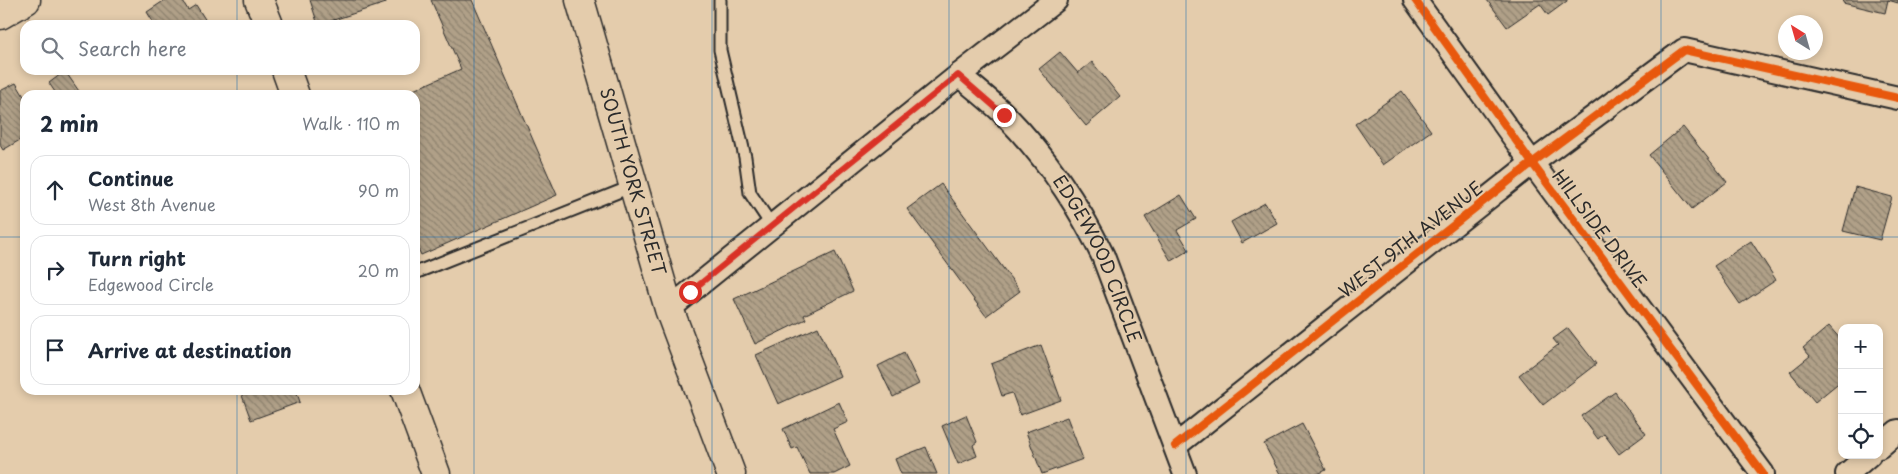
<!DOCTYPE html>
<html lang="en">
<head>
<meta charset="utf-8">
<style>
  :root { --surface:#fff; --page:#f2f2f3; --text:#1f2937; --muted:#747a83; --line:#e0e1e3 }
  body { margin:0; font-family:"Playpen Sans",sans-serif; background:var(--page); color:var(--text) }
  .controls { position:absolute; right:15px; bottom:15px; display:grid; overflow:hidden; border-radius:10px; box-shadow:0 2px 8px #0003 }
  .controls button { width:45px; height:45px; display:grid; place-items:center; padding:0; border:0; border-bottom:1px solid var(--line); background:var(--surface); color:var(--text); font:25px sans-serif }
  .compass { position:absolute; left:1778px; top:15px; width:45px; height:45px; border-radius:50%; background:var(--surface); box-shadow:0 2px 8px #0003; rotate:323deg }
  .stop { position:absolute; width:15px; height:15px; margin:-11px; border:4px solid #d93025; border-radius:50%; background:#fff }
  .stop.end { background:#d93025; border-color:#fff; box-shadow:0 1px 5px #0008 }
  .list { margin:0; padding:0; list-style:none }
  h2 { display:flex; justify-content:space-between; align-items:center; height:65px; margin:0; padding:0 20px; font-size:21px }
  h2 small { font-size:16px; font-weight:400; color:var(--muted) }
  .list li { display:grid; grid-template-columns:32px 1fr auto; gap:15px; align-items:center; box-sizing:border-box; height:70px; margin:0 10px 10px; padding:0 10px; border:1px solid var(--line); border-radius:15px }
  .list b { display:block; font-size:19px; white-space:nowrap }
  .list p { margin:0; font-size:16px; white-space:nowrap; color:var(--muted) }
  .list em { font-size:16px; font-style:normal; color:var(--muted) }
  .icon { flex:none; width:28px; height:28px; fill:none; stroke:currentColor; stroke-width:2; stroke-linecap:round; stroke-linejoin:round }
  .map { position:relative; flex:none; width:1898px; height:474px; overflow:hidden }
  .search { position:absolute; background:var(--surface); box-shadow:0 2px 8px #0003; left:20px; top:20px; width:400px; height:55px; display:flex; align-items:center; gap:12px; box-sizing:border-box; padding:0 18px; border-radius:15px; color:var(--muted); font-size:19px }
  .panel { position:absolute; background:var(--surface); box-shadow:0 2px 8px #0003; left:20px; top:90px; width:400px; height:305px; border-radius:15px }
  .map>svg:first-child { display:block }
  .building { fill:url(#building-back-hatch); stroke:#2b2b2b }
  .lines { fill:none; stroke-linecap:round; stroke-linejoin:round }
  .service-casing { stroke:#2b2b2b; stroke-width:15 }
  .minor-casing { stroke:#2b2b2b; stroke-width:26 }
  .secondary-casing { stroke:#2b2b2b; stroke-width:31 }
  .primary-casing { stroke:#2b2b2b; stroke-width:31 }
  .service { stroke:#e4ccac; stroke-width:11 }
  .minor { stroke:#e4ccac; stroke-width:22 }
  .secondary { stroke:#e4ccac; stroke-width:28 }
  .primary { stroke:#e4ccac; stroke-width:28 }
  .cycleway-casing { stroke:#e4ccac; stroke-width:11 }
  .cycleway { stroke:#e8590c; stroke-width:8 }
  .route { stroke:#d93025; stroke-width:6 }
  .grid { fill:none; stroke:#1f6fb2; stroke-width:1; stroke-opacity:0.55 }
  .labels { text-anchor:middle; stroke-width:4; stroke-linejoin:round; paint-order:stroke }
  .street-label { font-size:18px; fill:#2b2b2b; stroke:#e4ccac }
</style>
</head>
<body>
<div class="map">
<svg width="1898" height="474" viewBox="0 0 1898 474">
  <defs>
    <pattern id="building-back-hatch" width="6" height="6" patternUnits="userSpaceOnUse" patternTransform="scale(1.25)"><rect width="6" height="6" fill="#b0a088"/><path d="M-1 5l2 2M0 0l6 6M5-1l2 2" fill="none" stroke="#8f836f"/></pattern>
  </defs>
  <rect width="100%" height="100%" fill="#e4ccac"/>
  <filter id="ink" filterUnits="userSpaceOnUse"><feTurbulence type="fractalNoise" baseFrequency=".02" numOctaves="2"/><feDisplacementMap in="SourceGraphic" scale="10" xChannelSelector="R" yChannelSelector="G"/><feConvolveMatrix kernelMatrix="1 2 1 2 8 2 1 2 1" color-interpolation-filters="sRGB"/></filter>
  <g filter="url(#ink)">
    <g class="building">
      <polygon points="165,0 182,0 188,10 196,5 208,24 155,25 147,12"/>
      <polygon points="310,0 385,0 386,3 318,25"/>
      <polygon points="431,0 472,0 557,195 421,255 415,242 415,95 402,95 461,69"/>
      <polygon points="1487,0 1567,0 1567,1 1548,15 1540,4 1507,27"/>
      <polygon points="1844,0 1898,0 1898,3 1888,0 1885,13 1843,3"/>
      <polygon points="1060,52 1078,73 1092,62 1120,97 1086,126 1039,69"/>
      <polygon points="65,71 81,94 79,95 57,95 49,83"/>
      <polygon points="16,83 25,98 25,137 3,150 0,145 0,91"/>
      <polygon points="1402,91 1431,131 1383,165 1355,124"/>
      <polygon points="1683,127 1727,182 1692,209 1649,155"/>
      <polygon points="941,184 1020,291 986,316 907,209"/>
      <polygon points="1855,187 1892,197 1880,240 1843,231"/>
      <polygon points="1181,195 1196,219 1177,230 1189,250 1171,261 1145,217"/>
      <polygon points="1265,203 1277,223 1242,243 1231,222"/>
      <polygon points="1751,241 1776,280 1740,304 1714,266"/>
      <polygon points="835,252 853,291 804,315 806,319 755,344 734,299"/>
      <polygon points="1829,326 1842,341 1842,380 1815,402 1790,372 1810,356 1803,348"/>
      <polygon points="818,327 840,376 778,404 756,355"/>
      <polygon points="1568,328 1596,364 1543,405 1519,375 1558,345 1553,339"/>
      <polygon points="1041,345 1061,400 1020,415 1012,393 1002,396 991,364"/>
      <polygon points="904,353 919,384 893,397 878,366"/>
      <polygon points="240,390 296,390 300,402 251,420"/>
      <polygon points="1615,392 1646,434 1619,454 1604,434 1598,439 1581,416"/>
      <polygon points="839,402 848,422 833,429 850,466 834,474 810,474 797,447 792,449 783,429"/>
      <polygon points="966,415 977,442 973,445 977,456 958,464 942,426"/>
      <polygon points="1067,417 1083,459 1042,474 1026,432"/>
      <polygon points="1302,424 1326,470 1318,474 1280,474 1264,444"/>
      <polygon points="926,447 937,474 901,474 895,459"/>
    </g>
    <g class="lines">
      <g class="service-casing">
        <g id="service">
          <polyline points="720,0 720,50 745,157 750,193 772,226"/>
          <polyline points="415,273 633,186"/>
        </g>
      </g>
      <g class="minor-casing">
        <g id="minor">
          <polyline points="1415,0 1532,163 1763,474"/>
          <path id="s1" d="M959,75C974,88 991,101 1005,115C1046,157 1078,204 1103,256L1185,474"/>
          <polyline points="669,309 959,75 1056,0"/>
          <polyline points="1175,446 1532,163 1684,50 1898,98"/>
          <polyline points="1879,447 1898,431"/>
          <polyline points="1847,474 1869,455"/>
        </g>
      </g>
      <g class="secondary-casing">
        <polyline id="secondary" points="0,15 26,0"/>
      </g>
      <g class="primary-casing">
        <g id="primary">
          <polyline points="259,0 269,25"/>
          <path id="s2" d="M580,0L669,309L731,474"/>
          <polyline points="286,70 295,95"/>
          <polyline points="405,390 436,474"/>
        </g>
      </g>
      <use href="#service" class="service"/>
      <use href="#minor" class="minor"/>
      <use href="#secondary" class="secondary"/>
      <use href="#primary" class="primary"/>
      <g class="cycleway-casing">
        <g id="cycleway">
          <polyline points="1415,0 1532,163 1763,474"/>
          <polyline points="1175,446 1532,163 1684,50 1898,98"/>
        </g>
      </g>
      <use href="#cycleway" class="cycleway"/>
    </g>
  </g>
  <g class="lines" filter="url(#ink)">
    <polyline class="route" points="690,292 958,75 1004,115"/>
  </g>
  <path class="grid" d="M237,0V25M474,0V474M712,0V474M949,0V474M1186,0V474M1424,0V474M1661,0V474M237,70V95M0,237H25M415,237H1898M237,390V474"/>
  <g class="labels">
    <g class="street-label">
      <text dy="6" stroke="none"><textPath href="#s2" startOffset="189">SOUTH YORK STREET</textPath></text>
      <text transform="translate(1599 229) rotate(53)" y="6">HILLSIDE DRIVE</text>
      <text transform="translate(1411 240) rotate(-38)" y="6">WEST 9TH AVENUE</text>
      <text dy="6" stroke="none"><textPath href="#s1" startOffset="234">EDGEWOOD CIRCLE</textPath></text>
    </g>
  </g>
</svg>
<div class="controls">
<button>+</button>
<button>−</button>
<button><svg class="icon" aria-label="locate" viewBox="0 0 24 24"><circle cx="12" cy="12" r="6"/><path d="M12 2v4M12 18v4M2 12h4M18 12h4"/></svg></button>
</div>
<svg class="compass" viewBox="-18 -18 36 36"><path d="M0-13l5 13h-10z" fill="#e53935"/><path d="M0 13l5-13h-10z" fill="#747a83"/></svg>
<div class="stop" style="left:690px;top:292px"></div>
<div class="stop end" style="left:1004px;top:115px"></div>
<div class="search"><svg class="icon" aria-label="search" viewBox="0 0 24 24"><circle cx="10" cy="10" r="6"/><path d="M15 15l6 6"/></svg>Search here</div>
<section class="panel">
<h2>2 min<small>Walk · 110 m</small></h2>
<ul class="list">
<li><svg class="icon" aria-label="ahead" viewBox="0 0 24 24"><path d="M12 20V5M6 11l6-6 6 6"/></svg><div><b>Continue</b><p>West 8th Avenue</p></div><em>90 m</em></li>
<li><svg class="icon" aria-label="right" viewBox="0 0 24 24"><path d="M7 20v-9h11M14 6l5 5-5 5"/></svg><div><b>Turn right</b><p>Edgewood Circle</p></div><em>20 m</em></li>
<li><svg class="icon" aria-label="arrive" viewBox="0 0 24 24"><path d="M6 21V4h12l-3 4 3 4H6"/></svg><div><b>Arrive at destination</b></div></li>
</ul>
</section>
</div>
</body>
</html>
